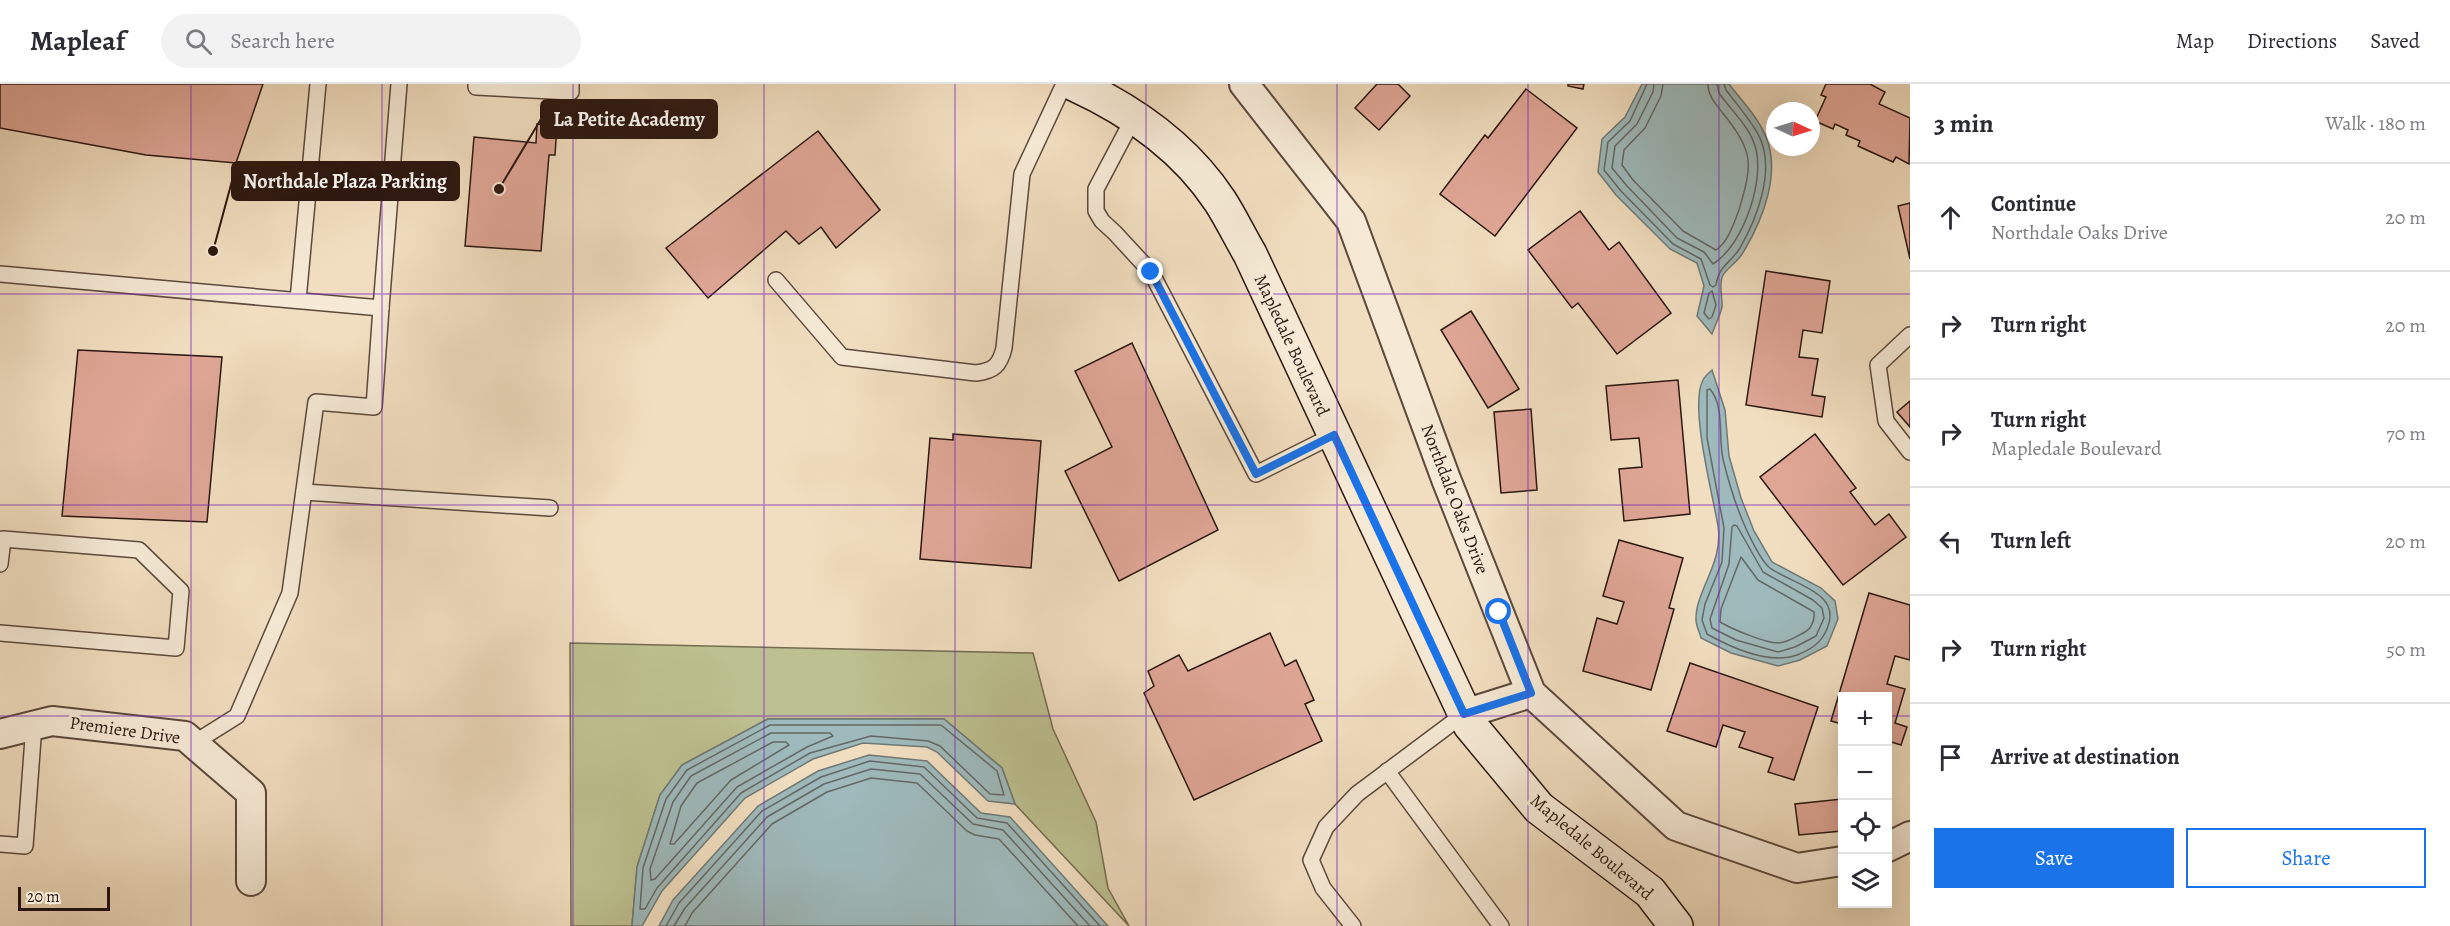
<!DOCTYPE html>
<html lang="en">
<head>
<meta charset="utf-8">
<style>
  :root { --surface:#fff; --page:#f2f2f3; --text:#2b2b33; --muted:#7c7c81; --line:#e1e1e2; --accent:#1a73e8 }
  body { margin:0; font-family:Alegreya,serif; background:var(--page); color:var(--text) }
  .controls { position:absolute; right:18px; bottom:18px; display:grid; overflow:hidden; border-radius:0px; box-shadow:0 6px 24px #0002 }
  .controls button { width:54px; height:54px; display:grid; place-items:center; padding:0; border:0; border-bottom:2px solid var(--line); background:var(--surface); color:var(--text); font:30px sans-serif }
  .compass { position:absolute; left:1766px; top:18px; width:54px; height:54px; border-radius:50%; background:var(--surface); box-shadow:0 6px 24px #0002; rotate:94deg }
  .scale { position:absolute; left:18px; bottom:15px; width:92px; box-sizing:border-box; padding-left:6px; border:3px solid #2b1710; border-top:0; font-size:16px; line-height:21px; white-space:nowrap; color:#2b1710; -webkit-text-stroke:4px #f6ead6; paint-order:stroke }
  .stop { position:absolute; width:18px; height:18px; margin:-14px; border:4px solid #1a73e8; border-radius:50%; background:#fff }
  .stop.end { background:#1a73e8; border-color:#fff; box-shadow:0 2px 6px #0008 }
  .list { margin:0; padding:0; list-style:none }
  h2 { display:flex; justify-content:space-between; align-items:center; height:78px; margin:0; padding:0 24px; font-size:26px }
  h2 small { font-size:20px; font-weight:400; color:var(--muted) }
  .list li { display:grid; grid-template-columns:39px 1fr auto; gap:18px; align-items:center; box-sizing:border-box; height:108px; padding:0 24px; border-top:2px solid var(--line) }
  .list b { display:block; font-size:22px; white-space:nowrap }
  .list p { margin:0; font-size:20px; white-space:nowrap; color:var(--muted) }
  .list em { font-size:20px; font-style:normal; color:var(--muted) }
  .actions { display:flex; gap:12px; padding:18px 24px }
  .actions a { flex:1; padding:14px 0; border:2px solid var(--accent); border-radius:0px; text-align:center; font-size:21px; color:var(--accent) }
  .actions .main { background:var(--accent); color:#fff }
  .icon { flex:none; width:33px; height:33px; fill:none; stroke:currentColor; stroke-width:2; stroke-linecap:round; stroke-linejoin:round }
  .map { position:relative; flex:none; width:1910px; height:842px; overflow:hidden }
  header { display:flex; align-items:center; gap:36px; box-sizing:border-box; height:84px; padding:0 30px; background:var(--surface); border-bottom:2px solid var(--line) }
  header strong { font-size:28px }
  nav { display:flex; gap:33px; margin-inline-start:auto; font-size:21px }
  .search { width:420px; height:54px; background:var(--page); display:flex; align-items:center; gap:15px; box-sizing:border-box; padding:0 21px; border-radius:33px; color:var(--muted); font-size:22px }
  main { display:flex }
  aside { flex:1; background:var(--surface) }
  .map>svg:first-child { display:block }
  .green { fill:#bdc090; stroke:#746c50; stroke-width:1.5 }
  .water { fill:#9ebabc; stroke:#707977; stroke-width:1.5 }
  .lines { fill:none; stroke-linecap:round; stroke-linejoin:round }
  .shore { stroke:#646866; stroke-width:1.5 }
  .building { fill:#dfa696; stroke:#2b1710; stroke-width:1.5 }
  .lane-casing { stroke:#5c493c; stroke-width:18 }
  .street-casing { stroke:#5c493c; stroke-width:32 }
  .secondary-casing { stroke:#2b1710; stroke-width:36 }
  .lane { stroke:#f6ead6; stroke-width:15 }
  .street { stroke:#f6ead6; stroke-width:28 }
  .secondary { stroke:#f6ead6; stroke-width:33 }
  .route { stroke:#1a73e8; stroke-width:8 }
  .grid { fill:none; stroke:#7b2cbf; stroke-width:1.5; stroke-opacity:0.55 }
  .labels { text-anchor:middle; stroke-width:6; stroke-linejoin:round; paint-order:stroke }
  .street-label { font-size:18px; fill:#2b1710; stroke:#f6ead6 }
  .leader { fill:none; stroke:#2b1710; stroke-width:2 }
  .callout-dot { fill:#2b1710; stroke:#f6ead6; stroke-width:2 }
  .callout { fill:#2b1710; stroke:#2b1710; stroke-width:2 }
  .callout-label { font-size:20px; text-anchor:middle; font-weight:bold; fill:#fff }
</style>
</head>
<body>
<header>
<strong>Mapleaf</strong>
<div class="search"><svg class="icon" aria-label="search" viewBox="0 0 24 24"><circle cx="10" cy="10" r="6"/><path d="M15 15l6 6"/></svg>Search here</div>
<nav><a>Map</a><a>Directions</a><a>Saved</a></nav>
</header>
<main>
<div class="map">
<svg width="1910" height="842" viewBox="0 0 1910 842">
  <rect width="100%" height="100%" fill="#f1dec0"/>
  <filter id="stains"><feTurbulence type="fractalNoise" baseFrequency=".00333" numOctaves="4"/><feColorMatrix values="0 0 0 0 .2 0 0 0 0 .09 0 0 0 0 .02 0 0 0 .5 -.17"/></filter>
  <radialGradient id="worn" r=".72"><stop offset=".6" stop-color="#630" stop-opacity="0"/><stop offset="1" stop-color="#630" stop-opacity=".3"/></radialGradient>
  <polygon class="green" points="570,559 1033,569 1053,645 1096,738 1108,804 1129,842 1015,720 1002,684 944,635 768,635 682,681 660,711 637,783 632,842 571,842"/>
  <g class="water">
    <path d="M1642,0H1729C1741,16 1758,33 1766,53C1781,89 1763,135 1744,167C1739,177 1727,184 1723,191C1718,201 1723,213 1722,223C1720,232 1715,241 1712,250L1697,232L1704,202L1697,179L1670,165L1616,111L1598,88L1602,55L1625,33Z"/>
    <path d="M1712,286L1725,326L1729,372L1741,414L1754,447L1772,478L1821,504L1835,517L1838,535L1827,562L1800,576L1778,582L1731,569L1701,554C1700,549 1696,542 1696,536C1695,507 1724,479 1718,442C1713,412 1689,321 1703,296C1705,292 1709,289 1712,286Z"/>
    <polygon points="768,635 944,635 1002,684 1015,720 988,717 937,668 927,663 863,659 813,675 745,714 662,807 642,842 632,842 637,783 660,711 682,681"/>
    <polygon points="869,671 927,677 981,729 1010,733 1108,842 659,842 673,816 758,722 818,687"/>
  </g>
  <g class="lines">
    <g class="shore">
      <path d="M1647,0L1630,37L1608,58L1604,86L1621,107L1673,160L1701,175L1710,201L1713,203L1716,201C1719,181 1730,180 1740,164C1757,134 1775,88 1760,54C1752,37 1737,21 1726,6L1724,0"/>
      <path d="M1654,0L1653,8L1637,40L1615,62L1612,84L1627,102L1677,154L1704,168L1713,180C1744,161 1767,92 1754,59C1747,40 1730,25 1719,9L1717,0"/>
      <path d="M1663,0L1661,12L1645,44L1624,66L1622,81L1633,96L1683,147L1716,166C1728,158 1734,139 1739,126C1753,79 1754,68 1722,28C1715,19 1708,12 1708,0"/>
      <polygon points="1712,207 1716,221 1712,233 1709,235 1704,229 1709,209"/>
      <path d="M1710,305C1725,323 1718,353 1723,375C1729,400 1737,426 1748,449C1753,459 1761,477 1770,484C1793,501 1843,508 1827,545C1821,559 1812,565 1797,571C1769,581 1732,564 1707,550L1702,536L1705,520L1722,478L1724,444L1707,354V306Z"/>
      <polygon points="1734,441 1737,442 1763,488 1813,516 1822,524 1824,534 1816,552 1795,563 1778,568 1736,556 1712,544 1710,535 1729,480 1732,443"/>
      <path d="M1741,473L1758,496L1814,528C1815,536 1811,545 1805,548C1797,552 1787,559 1778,559C1765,559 1732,545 1720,538L1721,525Z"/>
      <polygon points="941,641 997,687 1004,711 990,710 940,662 928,657 871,652 810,669 741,709 657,804 645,825 640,825 643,784 666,715 687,686 770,641"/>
      <polygon points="771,649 830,649 833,652 807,663 737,703 655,795 651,796 650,785 673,718 691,692"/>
      <polygon points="773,658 786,658 789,661 731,696 674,760 670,760 681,722 697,699"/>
      <polyline points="666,842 679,819 762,727 821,693 870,677 924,683 977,734 1007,739 1100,842"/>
      <polyline points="674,842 685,824 767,733 824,700 871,685 920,690 973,740 1003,746 1090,842"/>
      <polyline points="685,842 692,829 772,740 827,708 871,694 917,699 967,747 975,751 999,755 1078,842"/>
    </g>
  </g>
  <g class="building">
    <polygon points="0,0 263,0 236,79 146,71 0,44"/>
    <polygon points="1377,0 1398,0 1410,12 1379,46 1355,24"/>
    <polygon points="1568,0 1584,0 1583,5 1568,2"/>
    <polygon points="1826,0 1870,0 1885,8 1879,20 1910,34 1909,80 1896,73 1893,78 1858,62 1860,57 1846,51 1848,46 1835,40 1833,45 1815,37 1826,13 1821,11"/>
    <polygon points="1526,5 1577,44 1495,152 1440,110 1485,51 1488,54"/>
    <polygon points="537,40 557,41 555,71 549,71 541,167 465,162 474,53 536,59"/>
    <polygon points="818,47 880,126 836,164 821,143 799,160 786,147 708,214 666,164"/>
    <polygon points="1910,119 1910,175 1898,122"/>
    <polygon points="1580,127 1609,166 1619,158 1671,229 1617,270 1578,219 1572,224 1528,166"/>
    <polygon points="1766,187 1830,197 1822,249 1803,246 1799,273 1818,275 1812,311 1825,313 1822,333 1746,321"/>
    <polygon points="1471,227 1519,305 1488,324 1441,246"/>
    <polygon points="1132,259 1218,446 1119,497 1065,387 1112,363 1075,287"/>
    <polygon points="78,266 222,273 207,438 62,432"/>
    <polygon points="1678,296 1690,430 1624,437 1619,385 1642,383 1639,354 1611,356 1606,302"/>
    <polygon points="1910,317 1910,343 1897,328"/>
    <polygon points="1531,325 1537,406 1501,409 1494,328"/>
    <polygon points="953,350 1041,357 1031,484 920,475 930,354 953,356"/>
    <polygon points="1815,350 1856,404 1850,408 1875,441 1889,430 1906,453 1843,501 1760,393"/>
    <polygon points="1619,456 1683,474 1669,524 1674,525 1651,606 1583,587 1597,534 1617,540 1624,518 1603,512"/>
    <polygon points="1869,509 1910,521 1910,576 1895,572 1887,600 1905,605 1895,639 1907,643 1901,661 1888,657 1888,612 1842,612 1842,640 1831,637"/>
    <polygon points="1270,549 1285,582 1296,576 1314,616 1305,620 1322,657 1194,716 1144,609 1154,602 1148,587 1179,571 1188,587"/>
    <polygon points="1690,579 1818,623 1794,696 1768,688 1773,674 1739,663 1745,648 1723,641 1716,663 1667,647"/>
    <polygon points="1842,715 1842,747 1799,751 1795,720"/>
  </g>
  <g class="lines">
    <g class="lane-casing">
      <g id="lane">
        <polyline points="476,0 476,3 571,8 571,0"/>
        <polyline points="1134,33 1096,105 1096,127 1102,137 1115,149 1151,188 1256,390 1334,351"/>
        <polyline points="0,190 381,224 399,0"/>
        <path d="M776,196L842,273L976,289C994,287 1000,281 1004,264L1022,90L1064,0"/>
        <polyline points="298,216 318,0"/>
        <polyline points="1910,251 1878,281 1886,337 1910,368"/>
        <polyline points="304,408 550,424"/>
        <polyline points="0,480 3,455 139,466 181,507 176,564 0,549"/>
        <polyline points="194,659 237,632 290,509 316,318 374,323 381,224"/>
        <polyline points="1387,687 1501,842"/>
        <polyline points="0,760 25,762 34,641"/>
        <polyline points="1353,842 1323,804 1311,776 1326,743 1357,710 1464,630"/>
      </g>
    </g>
    <g class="street-casing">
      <g id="street">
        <polyline points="1244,0 1351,137 1446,395 1531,609 1676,742 1797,784 1842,777"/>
        <polyline points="1464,630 1531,609"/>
        <polyline points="0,650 52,637 185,652 251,709 251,797"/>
        <polyline points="1888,763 1910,752"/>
      </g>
    </g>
    <g class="secondary-casing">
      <path id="secondary" d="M1074,0C1131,26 1185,64 1220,117C1231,134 1240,153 1250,170L1470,641L1539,724L1650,808L1676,842"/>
    </g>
    <use href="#lane" class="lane"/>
    <use href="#street" class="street"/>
    <use href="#secondary" class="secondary"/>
  </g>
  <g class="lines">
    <polyline class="route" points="1151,188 1256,390 1334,351 1464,630 1531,609 1499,528"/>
  </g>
  <path class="grid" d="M191,0V842M382,0V842M573,0V842M764,0V842M955,0V842M1146,0V842M1337,0V842M1528,0V842M1719,0V842M0,210H1910M0,421H1910M0,632H1842M1888,632H1910"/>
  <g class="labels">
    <g class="street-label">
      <text transform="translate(1292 261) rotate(65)" y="6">Mapledale Boulevard</text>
      <text transform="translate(1455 415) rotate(69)" y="6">Northdale Oaks Drive</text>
      <text transform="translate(125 646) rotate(8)" y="6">Premiere Drive</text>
      <text transform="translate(1592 763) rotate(40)" y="6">Mapledale Boulevard</text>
    </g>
  </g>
  <path class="leader" d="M499 105L541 35M213 167L232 97"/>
  <g class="callout-dot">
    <circle cx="499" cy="105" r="6"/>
    <circle cx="213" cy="167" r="6"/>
  </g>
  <g class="callout">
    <rect x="541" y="16" width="176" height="38" rx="6"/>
    <rect x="232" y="78" width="227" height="38" rx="6"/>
  </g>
  <g class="callout-label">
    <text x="629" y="42">La Petite Academy</text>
    <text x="345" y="104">Northdale Plaza Parking</text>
  </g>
  <rect width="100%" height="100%" filter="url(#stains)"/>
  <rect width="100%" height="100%" fill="url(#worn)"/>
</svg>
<div class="controls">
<button>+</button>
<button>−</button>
<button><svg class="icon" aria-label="locate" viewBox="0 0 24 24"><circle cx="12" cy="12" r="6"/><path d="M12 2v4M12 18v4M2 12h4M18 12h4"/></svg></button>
<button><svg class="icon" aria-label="layers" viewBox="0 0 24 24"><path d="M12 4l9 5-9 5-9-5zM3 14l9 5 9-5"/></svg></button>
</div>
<svg class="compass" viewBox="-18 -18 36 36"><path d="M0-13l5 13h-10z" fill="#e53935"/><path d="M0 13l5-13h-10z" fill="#7c7c81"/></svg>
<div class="scale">20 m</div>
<div class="stop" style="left:1499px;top:528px"></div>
<div class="stop end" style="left:1151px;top:188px"></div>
</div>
<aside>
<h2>3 min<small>Walk · 180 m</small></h2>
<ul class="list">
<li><svg class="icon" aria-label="ahead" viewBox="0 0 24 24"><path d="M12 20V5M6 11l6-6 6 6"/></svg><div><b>Continue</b><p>Northdale Oaks Drive</p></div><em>20 m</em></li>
<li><svg class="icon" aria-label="right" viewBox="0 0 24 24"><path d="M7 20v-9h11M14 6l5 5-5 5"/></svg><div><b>Turn right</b></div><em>20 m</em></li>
<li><svg class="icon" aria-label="right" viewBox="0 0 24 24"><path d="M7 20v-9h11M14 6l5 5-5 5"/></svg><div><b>Turn right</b><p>Mapledale Boulevard</p></div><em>70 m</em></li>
<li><svg class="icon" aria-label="left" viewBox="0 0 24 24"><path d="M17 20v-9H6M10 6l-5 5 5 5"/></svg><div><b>Turn left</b></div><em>20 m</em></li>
<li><svg class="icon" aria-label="right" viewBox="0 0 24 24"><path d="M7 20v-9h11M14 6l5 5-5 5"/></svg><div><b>Turn right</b></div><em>50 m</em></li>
<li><svg class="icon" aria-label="arrive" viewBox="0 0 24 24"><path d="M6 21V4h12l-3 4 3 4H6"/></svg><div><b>Arrive at destination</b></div></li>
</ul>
<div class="actions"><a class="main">Save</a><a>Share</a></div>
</aside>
</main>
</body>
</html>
